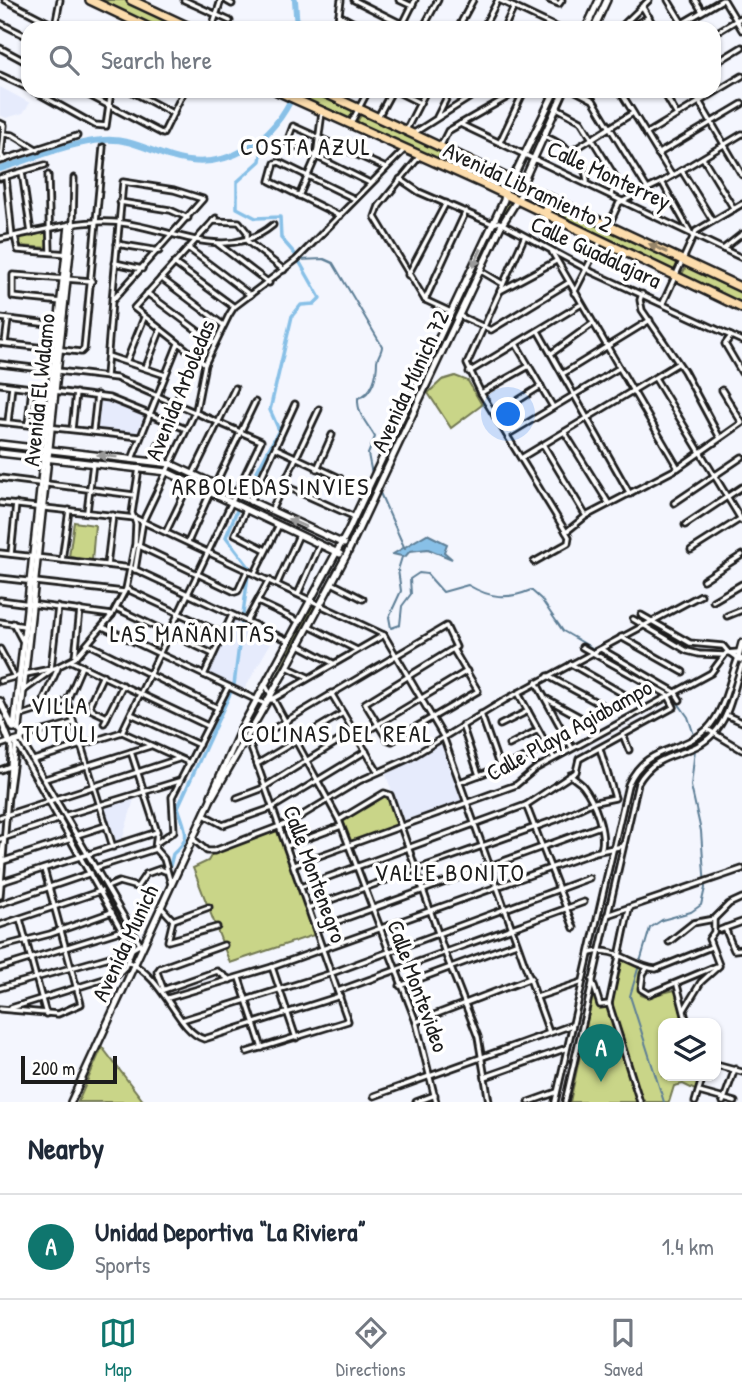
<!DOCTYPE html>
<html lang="en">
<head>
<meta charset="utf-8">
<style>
  :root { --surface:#fff; --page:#f6f6f7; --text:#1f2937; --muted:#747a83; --line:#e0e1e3; --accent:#0f766e }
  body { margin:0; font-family:"Patrick Hand",sans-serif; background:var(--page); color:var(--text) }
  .controls { position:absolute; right:21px; bottom:21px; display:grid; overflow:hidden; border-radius:14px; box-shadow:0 2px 5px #0004 }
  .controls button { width:63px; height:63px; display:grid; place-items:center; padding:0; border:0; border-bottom:2px solid var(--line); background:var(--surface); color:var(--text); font:35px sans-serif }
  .scale { position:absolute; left:21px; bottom:18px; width:96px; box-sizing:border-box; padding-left:7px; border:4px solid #1c1c1c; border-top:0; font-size:19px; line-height:24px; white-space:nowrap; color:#1c1c1c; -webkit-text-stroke:5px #fff; paint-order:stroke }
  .you { position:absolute; left:509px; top:415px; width:24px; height:24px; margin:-18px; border:5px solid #fff; border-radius:50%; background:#1a73e8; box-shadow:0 0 0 10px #1a73e833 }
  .badge { display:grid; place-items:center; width:46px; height:46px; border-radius:50%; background:var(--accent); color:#fff; font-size:23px; font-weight:700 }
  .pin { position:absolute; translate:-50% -58px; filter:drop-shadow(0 2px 4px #0008) }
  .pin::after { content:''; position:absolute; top:37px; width:24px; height:21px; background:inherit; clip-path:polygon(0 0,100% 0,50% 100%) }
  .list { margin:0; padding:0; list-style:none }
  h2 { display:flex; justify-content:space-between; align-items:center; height:91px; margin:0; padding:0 28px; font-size:30px }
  h2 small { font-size:23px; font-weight:400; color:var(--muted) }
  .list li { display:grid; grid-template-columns:46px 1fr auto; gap:21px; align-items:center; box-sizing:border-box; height:105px; padding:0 28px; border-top:2px solid var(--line) }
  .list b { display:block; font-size:26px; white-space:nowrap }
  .list p { margin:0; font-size:23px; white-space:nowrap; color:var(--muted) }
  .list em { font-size:23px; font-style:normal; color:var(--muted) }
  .icon { flex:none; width:38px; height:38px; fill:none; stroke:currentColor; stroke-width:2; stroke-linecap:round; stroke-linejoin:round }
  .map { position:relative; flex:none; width:742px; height:1102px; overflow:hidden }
  .search { position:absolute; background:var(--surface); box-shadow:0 2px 5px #0004; left:21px; right:21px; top:21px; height:77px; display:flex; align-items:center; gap:18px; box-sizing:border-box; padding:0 24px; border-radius:21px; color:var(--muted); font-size:26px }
  .sheet { height:196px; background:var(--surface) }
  nav { display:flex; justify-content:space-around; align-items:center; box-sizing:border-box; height:98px; border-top:2px solid var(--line); background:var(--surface); font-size:19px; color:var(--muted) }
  nav a { display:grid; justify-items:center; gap:4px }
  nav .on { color:var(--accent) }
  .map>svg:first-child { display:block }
  .built { fill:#e6ebfc }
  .green { fill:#c9d588; stroke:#727852; stroke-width:2 }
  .water { fill:#88c0e7; stroke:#5d7e96; stroke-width:2 }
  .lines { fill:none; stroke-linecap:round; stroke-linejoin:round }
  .stream { stroke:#5d7e96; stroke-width:2 }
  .canal { stroke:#88c0e7; stroke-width:3.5 }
  .river { stroke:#88c0e7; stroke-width:6 }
  .street-casing { stroke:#1c1c1c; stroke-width:9 }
  .secondary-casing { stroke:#1c1c1c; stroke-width:10 }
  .primary-casing { stroke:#1c1c1c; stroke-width:12 }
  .street { stroke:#fff; stroke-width:3.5 }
  .secondary { stroke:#fff; stroke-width:5 }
  .primary { stroke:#fcdcac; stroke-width:7 }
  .oneway { fill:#97866b }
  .oneway2 { fill:#999 }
  .labels { text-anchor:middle; stroke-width:7; stroke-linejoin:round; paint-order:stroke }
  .street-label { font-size:23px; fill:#1c1c1c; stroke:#fff }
  .neighbourhood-label { font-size:24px; letter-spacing:2px; fill:#1c1c1c; stroke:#fff }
</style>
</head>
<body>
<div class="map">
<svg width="742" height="1102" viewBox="0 0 742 1102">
  <rect width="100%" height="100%" fill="#f4f6fe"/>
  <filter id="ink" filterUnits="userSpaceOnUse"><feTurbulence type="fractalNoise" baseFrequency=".0143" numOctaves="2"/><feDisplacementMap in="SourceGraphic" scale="14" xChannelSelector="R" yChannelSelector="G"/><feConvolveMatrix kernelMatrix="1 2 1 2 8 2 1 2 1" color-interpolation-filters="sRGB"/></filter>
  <g filter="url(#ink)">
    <g class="built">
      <polygon points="0,87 30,103 23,113 6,118 0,115"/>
      <polygon points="100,398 146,415 139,434 97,430"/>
      <polygon points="233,619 273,639 244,690 208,673"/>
      <polygon points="442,740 464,801 403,823 385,772"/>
      <polygon points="134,799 122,841 115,843 104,807"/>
    </g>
    <g class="green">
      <polygon points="98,0 126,0 185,28 156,28"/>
      <polygon points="287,91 319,91 355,108 349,119"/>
      <polygon points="362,113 482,167 486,177 479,180 356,124"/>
      <polygon points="506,201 510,205 350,545 359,513"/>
      <polygon points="559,204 680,260 674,271 551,217 550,208"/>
      <polygon points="50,232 49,248 20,246 21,237"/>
      <polygon points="687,265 742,290 742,304 681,276"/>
      <polygon points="455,376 468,381 482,405 451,428 428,393 442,380"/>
      <polygon points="74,522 95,525 92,561 69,557"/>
      <polygon points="312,607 315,608 310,620 272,692 270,690"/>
      <polygon points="387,794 399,827 352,843 343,820"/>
      <polygon points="277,830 317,934 230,963 193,868 208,861 212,854"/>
      <polygon points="622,958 641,968 639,987 641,995 646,997 675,990 686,1023 663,1023 663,1076 699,1076 697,1091 683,1084 674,1086 669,1102 646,1102 642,1099 612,1004"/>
      <polygon points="594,989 598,1007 607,1007 639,1102 570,1102"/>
      <polygon points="102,1047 144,1102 78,1102"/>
    </g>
    <polygon class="water" points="427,534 447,544 444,552 452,559 428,549 410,551 405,557 393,554"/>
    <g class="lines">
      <g class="stream">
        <path d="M299,260L324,259L333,263L382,346C382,352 377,357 377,361C377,375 373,394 358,398C357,415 368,424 375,437L368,454L372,474"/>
        <polyline points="380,493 405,549"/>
        <path d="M402,557L398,570L401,591L389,617L391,628L400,625L402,606L411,594L410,579L419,573L427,574L443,592L468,585C490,598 507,600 531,590L541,599L563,631L594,649"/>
        <polyline points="599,652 669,692"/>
        <polyline points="673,696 688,717 694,735"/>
        <polyline points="664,1102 630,996 650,928 662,920 691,912 701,905 705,888 701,831 691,786 695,749"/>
      </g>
      <path class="canal" d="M170,866L173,854C193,837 185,831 178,807L234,685L249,567L226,537L240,503L279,430L270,410L292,316L301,305L314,304L320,298L295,254L281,238L280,217L256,218L237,208V182L260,161L264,137"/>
      <g class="river">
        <polyline points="295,0 297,28"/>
        <path d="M0,169C33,159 70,142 104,140C129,138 148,150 171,157C226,174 274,141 295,91"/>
      </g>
      <g class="street-casing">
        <g id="street">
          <polyline points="5,0 59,28"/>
          <polyline points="184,0 230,21"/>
          <polyline points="225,0 232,4"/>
          <polyline points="354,0 410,28"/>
          <polyline points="399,0 412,6"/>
          <polyline points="499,0 558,28"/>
          <polyline points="549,0 559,4 562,0"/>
          <polyline points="668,0 682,23"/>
          <polyline points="695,0 702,11"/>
          <polyline points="724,0 742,30"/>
          <polyline points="642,6 655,28"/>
          <polyline points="339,15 363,28"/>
          <polyline points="0,23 28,37"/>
          <polyline points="403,24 415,0"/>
          <polyline points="55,26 60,0"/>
          <polyline points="212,28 221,0"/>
          <polyline points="337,28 341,0"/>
          <polyline points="423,28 438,0"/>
          <polyline points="458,28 473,0"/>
          <polyline points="483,28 498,0"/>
          <polyline points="504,28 514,7"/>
          <polyline points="620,28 649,0"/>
          <polyline points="629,28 649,17"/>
          <polyline points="674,28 722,0"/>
          <polyline points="714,34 742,17"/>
          <polyline points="0,48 28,63"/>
          <polyline points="714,64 742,47"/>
          <polyline points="0,75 28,88"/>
          <polyline points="34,91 95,125 106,126 111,91"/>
          <polyline points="81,91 163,134 184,91"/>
          <polyline points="131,91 174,114"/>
          <polyline points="396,91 420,103"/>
          <polyline points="576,91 593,100 648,190"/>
          <polyline points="620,91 672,176"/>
          <polyline points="663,91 677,115"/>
          <polyline points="693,91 742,175"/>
          <polyline points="557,108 581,121 616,178 611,195"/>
          <polyline points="378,117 392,91"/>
          <polyline points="437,117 450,91"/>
          <polyline points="0,123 4,125 1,155 4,160"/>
          <polyline points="351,123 368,91"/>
          <polyline points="460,124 742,258"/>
          <polyline points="406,130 426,91"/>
          <polyline points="414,133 480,91"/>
          <polyline points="3,134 13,135 38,150"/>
          <polyline points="646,134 742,76"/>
          <path d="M544,136C563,144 588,160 587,184"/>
          <polyline points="500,142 524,91"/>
          <polyline points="440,147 448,131 518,91"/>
          <polyline points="572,151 633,113"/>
          <polyline points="658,154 742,104"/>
          <polyline points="419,157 379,206 375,217 425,300 451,312"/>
          <polyline points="703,158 734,209"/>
          <polyline points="0,161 77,136"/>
          <polyline points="682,171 713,221"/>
          <polyline points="22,172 31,233"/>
          <polyline points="48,175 50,252"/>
          <polyline points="6,177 12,237"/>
          <polyline points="0,178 45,165"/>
          <polyline points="400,179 419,192 493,224 499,222 592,272 742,341"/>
          <polyline points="662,182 690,232"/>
          <polyline points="370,183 287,142 293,126 386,168"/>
          <polyline points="299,196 316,157 322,112"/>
          <polyline points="120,202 170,210 188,218"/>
          <polyline points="340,216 270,181 275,163 279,162 355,199"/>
          <polyline points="213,221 239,222 247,232 247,241 284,270"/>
          <polyline points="73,224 74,178"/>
          <polyline points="609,225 619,203 662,182 742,134"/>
          <polyline points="15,236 18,250 68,254"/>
          <polyline points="524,238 467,364 481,393 566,532"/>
          <path d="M0,239C36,232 75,220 112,222C165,224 225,266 273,225"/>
          <polyline points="117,244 159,251"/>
          <polyline points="218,244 269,283"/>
          <polyline points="188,248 250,295"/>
          <polyline points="723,249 742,234"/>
          <polyline points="552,252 678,468"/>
          <polyline points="115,263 142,269"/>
          <polyline points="174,263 234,307"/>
          <polyline points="481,271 503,284"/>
          <polyline points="408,275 446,203"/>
          <polyline points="161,278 223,325"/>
          <polyline points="500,291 556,261"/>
          <polyline points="147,293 214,343"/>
          <polyline points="574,293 600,242"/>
          <polyline points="642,294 640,300 642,310 684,371 720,438"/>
          <polyline points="425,300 466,211"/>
          <polyline points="62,302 13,297 13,275 92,281"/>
          <polyline points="663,303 696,231 742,204"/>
          <polyline points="460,316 491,330 568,283"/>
          <polyline points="0,318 57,325"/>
          <polyline points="538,331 630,494"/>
          <polyline points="731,336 725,344 742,373"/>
          <polyline points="0,343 81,352 84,349 103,147"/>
          <polyline points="5,343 8,320"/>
          <polyline points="516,344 553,407"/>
          <polyline points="552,353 592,324"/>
          <polyline points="108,356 165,375"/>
          <polyline points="127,360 144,318"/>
          <polyline points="0,364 116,378 261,441 122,732"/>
          <polyline points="205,364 134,308 216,218"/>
          <polyline points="146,367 160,331"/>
          <polyline points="469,372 580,305"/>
          <polyline points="564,373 650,320"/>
          <polyline points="106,376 112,301 203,199 174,190 123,182 112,301"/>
          <polyline points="655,378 742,521"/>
          <polyline points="0,384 109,398 186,429"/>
          <polyline points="481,393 529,366"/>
          <polyline points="176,402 195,356"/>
          <polyline points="495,415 541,386"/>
          <polyline points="0,422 140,437"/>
          <polyline points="8,422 12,386"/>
          <polyline points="28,424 32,388"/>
          <polyline points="72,429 76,393"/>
          <polyline points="93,431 97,395"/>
          <polyline points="565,433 609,504"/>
          <polyline points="507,435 619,368"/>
          <polyline points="544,446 586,516"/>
          <polyline points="276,448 340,478"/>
          <polyline points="521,458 677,364"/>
          <polyline points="132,459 178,344"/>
          <polyline points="152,460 169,421"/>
          <polyline points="317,469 332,435"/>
          <polyline points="193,474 235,388"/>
          <polyline points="0,478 134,495"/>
          <polyline points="215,485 255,402"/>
          <polyline points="283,485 355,517"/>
          <polyline points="250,502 295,404"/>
          <polyline points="0,503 135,518 384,635 443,736 549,1032"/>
          <polyline points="674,503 742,457"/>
          <polyline points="246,510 235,534 266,550"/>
          <polyline points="271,511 319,409"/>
          <polyline points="87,512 93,463"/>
          <polyline points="685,525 742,487"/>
          <polyline points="166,532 189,484"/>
          <polyline points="188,542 210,493"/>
          <polyline points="137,545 235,592 238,591 247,571"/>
          <polyline points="691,550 740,519"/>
          <polyline points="0,553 132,568 289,641"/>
          <polyline points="11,554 16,504"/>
          <polyline points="62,560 69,510"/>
          <polyline points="534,562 568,543 569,537 566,532 586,516 678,468 742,423 722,390"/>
          <polyline points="107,565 113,515"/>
          <polyline points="135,570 143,521 196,410 205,364 229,315 234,307 296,260 404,150"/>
          <polyline points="255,573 279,525"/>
          <polyline points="0,578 124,592"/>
          <polyline points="703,580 742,555"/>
          <polyline points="332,583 363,599"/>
          <polyline points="277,584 299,535"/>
          <polyline points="127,589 223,634"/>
          <polyline points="298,594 320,544"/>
          <polyline points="0,600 112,615"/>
          <polyline points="713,601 742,584"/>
          <polyline points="258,602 298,621"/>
          <polyline points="116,608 213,654"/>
          <polyline points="641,615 690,643 723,646 728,652"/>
          <polyline points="727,616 742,610"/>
          <polyline points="633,619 687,651 699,654 724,655"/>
          <polyline points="0,622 24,626"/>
          <polyline points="246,622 269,580"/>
          <polyline points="13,623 22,640"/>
          <polyline points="309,626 357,650"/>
          <polyline points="103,627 265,704"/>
          <polyline points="621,637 683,672"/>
          <polyline points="88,644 218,708"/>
          <polyline points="299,645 333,663"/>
          <polyline points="0,649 15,677"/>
          <polyline points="601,649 675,692 680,700"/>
          <polyline points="75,657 80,610"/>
          <polyline points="71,661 208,726"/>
          <polyline points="571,664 632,699"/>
          <polyline points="82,666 67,701 113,847"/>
          <polyline points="287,667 308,677"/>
          <polyline points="51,668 58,607"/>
          <polyline points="26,674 55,668 75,658 112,615 126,589 135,544 136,524 132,513 139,468"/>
          <polyline points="103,675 90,703 92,710 107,717"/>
          <polyline points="204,675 232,615"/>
          <polyline points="548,676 611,710"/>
          <polyline points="0,681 18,676"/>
          <polyline points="536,682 572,748"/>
          <polyline points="266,686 339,820 416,1022 436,1102"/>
          <polyline points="23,691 53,669"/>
          <polyline points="331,693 378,772"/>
          <polyline points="518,693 554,758"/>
          <polyline points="44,699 58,668"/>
          <polyline points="547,699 587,721"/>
          <polyline points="271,700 384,635"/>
          <polyline points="131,714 199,745"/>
          <polyline points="481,714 500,768"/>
          <polyline points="726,715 742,722"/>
          <polyline points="19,716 67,701"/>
          <polyline points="104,723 123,685"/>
          <polyline points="462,725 479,775"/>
          <polyline points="500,725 528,711"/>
          <polyline points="707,729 742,750"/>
          <polyline points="122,732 190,763"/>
          <polyline points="623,735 629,750"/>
          <polyline points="238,736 249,743 257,764 348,1021 247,1052"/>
          <polyline points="22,737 73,723"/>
          <polyline points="357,737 467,671"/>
          <polyline points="21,740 141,946"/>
          <polyline points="16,743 132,949"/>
          <polyline points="249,743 446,626 456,647 365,703 387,739 392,741 478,691 453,649"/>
          <polyline points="0,745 9,742"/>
          <polyline points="509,745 538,730"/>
          <polyline points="131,752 157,832 155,849 164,859 171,884"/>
          <polyline points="34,760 122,732"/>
          <polyline points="257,764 343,713"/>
          <polyline points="0,770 11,766"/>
          <path d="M570,775C574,779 580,782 583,786C594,800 607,834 601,850"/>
          <polyline points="45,779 150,746"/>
          <polyline points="460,782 523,759 547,746"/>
          <polyline points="9,795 16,744"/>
          <polyline points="237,798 261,789 353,732"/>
          <polyline points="526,805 574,928"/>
          <polyline points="67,815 179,781"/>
          <polyline points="204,815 223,825 272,808 366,751"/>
          <polyline points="0,817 178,759"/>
          <polyline points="339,820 384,793 390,795 445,953 478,1037 489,1102"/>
          <polyline points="77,835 105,826"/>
          <polyline points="0,839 60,819"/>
          <polyline points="193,839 207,851 214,851 291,822 359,781 408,759 505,700 701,595"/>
          <polyline points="158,842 174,831 172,797 228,687"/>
          <polyline points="287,846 341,826"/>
          <polyline points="0,860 4,839"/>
          <polyline points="4,861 71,839"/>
          <polyline points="294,865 516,785 535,769 711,673 726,653 739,652"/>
          <polyline points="95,868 155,849"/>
          <polyline points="2,882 157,832"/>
          <polyline points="107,887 119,882 137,887 146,874 160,869 165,871"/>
          <polyline points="301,887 526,805 576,772 579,759 674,707 668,695 582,647"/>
          <polyline points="0,896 12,743"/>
          <polyline points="0,904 91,873"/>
          <polyline points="161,907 173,920 168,941 217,927"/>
          <polyline points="308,908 558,819 591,803 615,798 600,749"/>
          <polyline points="629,909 609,1004 640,1102"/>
          <polyline points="607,915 742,869"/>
          <polyline points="20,919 46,1014"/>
          <polyline points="173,920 209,907"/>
          <polyline points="0,925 101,891"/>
          <polyline points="725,928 734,950 742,949"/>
          <polyline points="316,929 600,826"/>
          <polyline points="720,930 742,922"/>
          <polyline points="669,942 693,923 714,919 729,904 742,898"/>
          <polyline points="0,947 50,934 112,912"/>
          <path d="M590,953C616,945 632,967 656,969L711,947"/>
          <path d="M128,962C164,976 177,1031 204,1039L340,996"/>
          <polyline points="272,967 296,1038"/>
          <polyline points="0,968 123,930"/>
          <polyline points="647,968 643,974 641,989 649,994 719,965 709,939 714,932 714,919"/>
          <polyline points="239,978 262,1048"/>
          <polyline points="592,980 600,1005 609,1004"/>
          <polyline points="677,985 687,1023"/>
          <polyline points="400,986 516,943"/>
          <polyline points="0,988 127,952 141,944"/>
          <polyline points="163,988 157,972 160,968 224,945"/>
          <polyline points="163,990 217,971 230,980"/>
          <polyline points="338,991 584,902"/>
          <polyline points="537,997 582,982"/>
          <polyline points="168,998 272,967 595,852 623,846"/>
          <polyline points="11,1008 117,975 125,967 132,949"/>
          <polyline points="0,1009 58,1014 81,1004 44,869"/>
          <polyline points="684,1010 701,982 719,966"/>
          <polyline points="182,1020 329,974 589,878"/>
          <polyline points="416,1022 531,978"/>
          <polyline points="716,1065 742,1072"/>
          <polyline points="485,1077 567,1048"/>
          <polyline points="699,1092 735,1102"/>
          <polyline points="374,1096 572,1025"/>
          <polyline points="416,1102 435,1095"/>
          <polyline points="529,1102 557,1092"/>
          <path d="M555,1102L628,785C646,744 680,754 707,729C725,711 729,680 738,658L731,653"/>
          <path d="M565,1102L638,783C658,748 690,759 713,734C731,716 733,688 742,665"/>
          <polyline points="695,1102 703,1076"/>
          <polyline points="723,1102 735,1069"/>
        </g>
      </g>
      <g class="secondary-casing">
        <g id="secondary">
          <polyline points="586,28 599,0"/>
          <polyline points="594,28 607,0"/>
          <polyline points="0,444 171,464 344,544"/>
          <polyline points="0,453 167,472 340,554"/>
          <polyline points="742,643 738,658 742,660"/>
          <polyline points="0,701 13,728"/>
          <polyline points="0,717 10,743 21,740 22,733 17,728"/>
          <polyline points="14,728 69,225"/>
          <polyline points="19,729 73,224"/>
          <polyline points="211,796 241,729 348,531 504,200 506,185 512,180 555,91"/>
          <polyline points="71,1102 211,799 287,667 346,556 501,226 521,194 522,185 564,91"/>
        </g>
      </g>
      <g class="primary-casing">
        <g id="primary">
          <polyline points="90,0 149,28"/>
          <polyline points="131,0 191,28"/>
          <polyline points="277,91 488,186 742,308"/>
          <polyline points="321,91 742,288"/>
          <polyline points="547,216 547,208 556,201"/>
        </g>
      </g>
      <use href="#street" class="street"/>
      <use href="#secondary" class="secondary"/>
      <use href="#primary" class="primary"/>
    </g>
    <defs><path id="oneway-solid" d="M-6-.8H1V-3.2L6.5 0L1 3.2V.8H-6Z" transform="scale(1.75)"/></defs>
    <use class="oneway" href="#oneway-solid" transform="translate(658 248) rotate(-155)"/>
    <g class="oneway2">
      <use href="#oneway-solid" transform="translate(477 258) rotate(115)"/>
      <use href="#oneway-solid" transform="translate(107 456) rotate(-174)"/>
      <use href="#oneway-solid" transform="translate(297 523) rotate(-156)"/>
    </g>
  </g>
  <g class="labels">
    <g class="street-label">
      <text transform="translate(609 175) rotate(25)" y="8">Calle Monterrey</text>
      <text transform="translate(528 187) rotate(25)" y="8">Avenida Libramiento 2</text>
      <text transform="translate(596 252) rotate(25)" y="8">Calle Guadalajara</text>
      <text transform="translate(410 381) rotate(-65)" y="8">Avenida Múnich 72</text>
      <text transform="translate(39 390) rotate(-84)" y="8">Avenida El Walamo</text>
      <text transform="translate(180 390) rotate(-68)" y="8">Avenida Arboledas</text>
      <text transform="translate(569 730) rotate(-29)" y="8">Calle Playa Agiabampo</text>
      <text transform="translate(315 874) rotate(70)" y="8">Calle Montenegro</text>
      <text transform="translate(125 943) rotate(-65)" y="8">Avenida Munich</text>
      <text transform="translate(418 986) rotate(70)" y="8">Calle Montevideo</text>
    </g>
    <g class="neighbourhood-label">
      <text x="306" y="155">COSTA AZUL</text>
      <text x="271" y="495">ARBOLEDAS INVIES</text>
      <text x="193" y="642">LAS MAÑANITAS</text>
      <text x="60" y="714">VILLA<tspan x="60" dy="28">TUTULI</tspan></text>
      <text x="337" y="742">COLINAS DEL REAL</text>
      <text x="450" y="881">VALLE BONITO</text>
    </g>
  </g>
</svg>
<div class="controls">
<button><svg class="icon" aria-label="layers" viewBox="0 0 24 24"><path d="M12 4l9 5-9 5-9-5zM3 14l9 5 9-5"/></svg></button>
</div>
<div class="scale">200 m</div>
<div class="you"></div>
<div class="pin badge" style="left:601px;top:1082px">A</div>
<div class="search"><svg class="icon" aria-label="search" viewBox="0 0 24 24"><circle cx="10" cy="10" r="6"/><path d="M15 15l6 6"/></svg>Search here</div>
</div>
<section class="sheet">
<h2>Nearby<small></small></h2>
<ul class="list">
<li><span class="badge">A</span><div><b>Unidad Deportiva “La Riviera”</b><p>Sports</p></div><em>1.4 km</em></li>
</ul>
</section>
<nav>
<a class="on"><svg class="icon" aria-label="map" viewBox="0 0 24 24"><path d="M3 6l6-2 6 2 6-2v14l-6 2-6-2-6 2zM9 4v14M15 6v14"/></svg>Map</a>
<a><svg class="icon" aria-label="directions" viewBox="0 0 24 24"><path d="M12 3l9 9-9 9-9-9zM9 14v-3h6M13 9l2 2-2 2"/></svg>Directions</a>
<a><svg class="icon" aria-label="saved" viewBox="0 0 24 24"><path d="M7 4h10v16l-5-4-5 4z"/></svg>Saved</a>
</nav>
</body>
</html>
